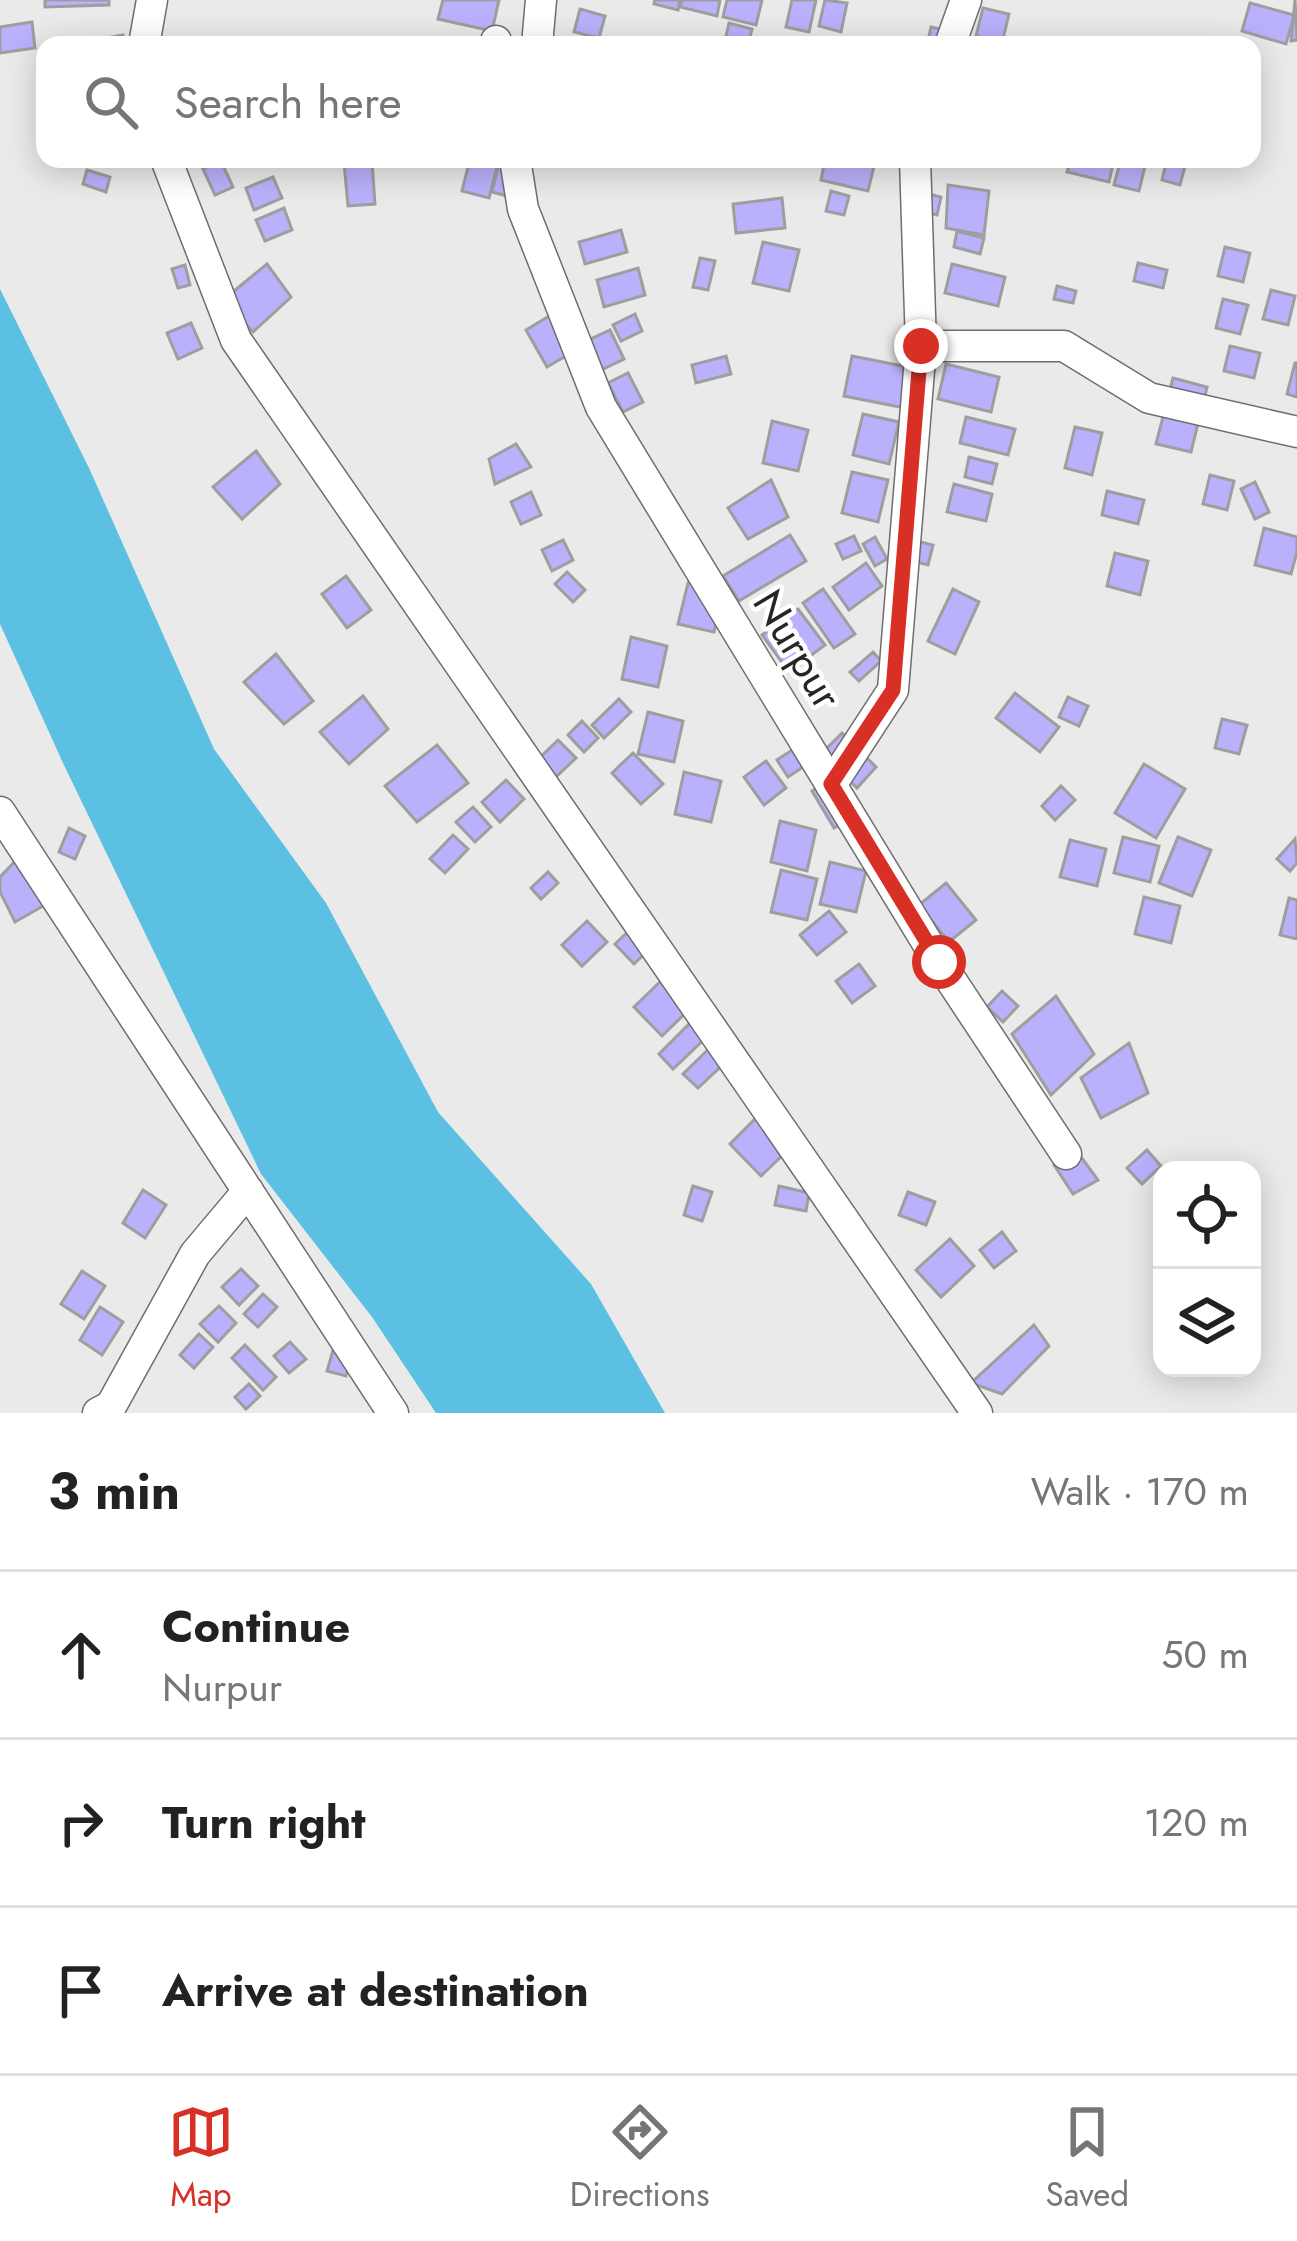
<!DOCTYPE html>
<html lang="en">
<head>
<meta charset="utf-8">
<style>
  :root { --surface:#fff; --page:#f2f2f2; --text:#222; --muted:#767676; --line:#e0e0e0; --accent:#d93025 }
  body { margin:0; font-family:Jost,sans-serif; background:var(--page); color:var(--text) }
  .controls { position:absolute; right:36px; bottom:36px; display:grid; overflow:hidden; border-radius:24px; box-shadow:0 6px 30px #0003 }
  .controls button { width:108px; height:108px; display:grid; place-items:center; padding:0; border:0; border-bottom:3px solid var(--line); background:var(--surface); color:var(--text); font:60px sans-serif }
  .stop { position:absolute; width:36px; height:36px; margin:-27px; border:9px solid #d93025; border-radius:50%; background:#fff }
  .stop.end { background:#d93025; border-color:#fff; box-shadow:0 3px 12px #0008 }
  .list { margin:0; padding:0; list-style:none }
  h2 { display:flex; justify-content:space-between; align-items:center; height:156px; margin:0; padding:0 48px; font-size:51px }
  h2 small { font-size:39px; font-weight:400; color:var(--muted) }
  .list li { display:grid; grid-template-columns:78px 1fr auto; gap:36px; align-items:center; box-sizing:border-box; height:168px; padding:0 48px; border-top:3px solid var(--line) }
  .list b { display:block; font-size:45px; white-space:nowrap }
  .list p { margin:0; font-size:39px; white-space:nowrap; color:var(--muted) }
  .list em { font-size:39px; font-style:normal; color:var(--muted) }
  .icon { flex:none; width:66px; height:66px; fill:none; stroke:currentColor; stroke-width:2; stroke-linecap:round; stroke-linejoin:round }
  .map { position:relative; flex:none; width:1297px; height:1413px; overflow:hidden }
  .search { position:absolute; background:var(--surface); box-shadow:0 6px 30px #0003; left:36px; right:36px; top:36px; height:132px; display:flex; align-items:center; gap:30px; box-sizing:border-box; padding:0 42px; border-radius:24px; color:var(--muted); font-size:45px }
  .sheet { height:660px; background:var(--surface) }
  nav { display:flex; justify-content:space-around; align-items:center; box-sizing:border-box; height:168px; border-top:3px solid var(--line); background:var(--surface); font-size:33px; color:var(--muted) }
  nav a { display:grid; justify-items:center; gap:6px }
  nav .on { color:var(--accent) }
  .map>svg:first-child { display:block }
  .water { fill:#5bc0e2 }
  .building { fill:#b9b1fc; stroke:#9e9e9f; stroke-width:3 }
  .lines { fill:none; stroke-linecap:round; stroke-linejoin:round }
  .minor-casing { stroke:#6f6e6f; stroke-width:33 }
  .minor { stroke:#fff; stroke-width:30 }
  .route { stroke:#d93025; stroke-width:15 }
  .labels { text-anchor:middle; stroke-width:9; stroke-linejoin:round; paint-order:stroke }
  .street-label { font-size:42px; fill:#262627; stroke:#fff }
</style>
</head>
<body>
<div class="map">
<svg width="1297" height="1413" viewBox="0 0 1297 1413">
  <rect width="100%" height="100%" fill="#eaeaeb"/>
  <polygon class="water" points="0,289 89,468 214,749 326,903 438,1112 591,1284 665,1413 436,1413 372,1317 261,1174 63,763 0,624"/>
  <g class="building">
    <polygon points="45,0 109,0 109,5 45,7"/>
    <polygon points="443,0 499,0 492,31 438,19"/>
    <polygon points="655,0 680,0 678,10 654,4"/>
    <polygon points="682,0 720,0 717,16 680,7"/>
    <polygon points="727,0 762,0 756,25 723,17"/>
    <polygon points="792,0 816,0 809,32 786,27"/>
    <polygon points="825,0 847,3 841,32 819,26"/>
    <polygon points="1295,0 1297,40 1291,41"/>
    <polygon points="1250,3 1294,15 1286,44 1242,31"/>
    <polygon points="983,8 1009,14 1002,43 976,36"/>
    <polygon points="580,9 605,16 599,38 574,32"/>
    <polygon points="32,22 35,48 0,53 0,27"/>
    <polygon points="729,23 752,29 748,45 724,45"/>
    <polygon points="931,27 962,34 959,45 927,45"/>
    <polygon points="123,35 125,45 69,45"/>
    <polygon points="470,159 499,159 489,198 462,191"/>
    <polygon points="500,159 528,159 518,199 492,192"/>
    <polygon points="825,159 875,162 868,191 821,180"/>
    <polygon points="1071,159 1114,159 1109,182 1067,172"/>
    <polygon points="1121,159 1146,162 1139,191 1114,185"/>
    <polygon points="1167,159 1187,159 1180,185 1162,180"/>
    <polygon points="221,161 233,187 215,195 203,169"/>
    <polygon points="372,161 375,204 348,206 344,163"/>
    <polygon points="87,170 110,177 106,192 83,184"/>
    <polygon points="273,177 282,198 254,210 246,188"/>
    <polygon points="948,185 989,191 984,235 946,228"/>
    <polygon points="831,191 849,196 844,215 826,211"/>
    <polygon points="925,193 941,197 937,215 921,211"/>
    <polygon points="782,198 785,228 736,233 733,204"/>
    <polygon points="284,208 292,230 265,241 256,220"/>
    <polygon points="621,230 627,252 585,264 579,242"/>
    <polygon points="957,231 984,238 980,254 954,247"/>
    <polygon points="763,242 799,250 789,291 753,283"/>
    <polygon points="1225,247 1250,253 1243,282 1218,276"/>
    <polygon points="700,258 715,261 708,290 693,287"/>
    <polygon points="1138,263 1167,270 1163,288 1134,281"/>
    <polygon points="267,264 291,297 253,332 223,300"/>
    <polygon points="952,264 1005,277 998,306 945,293"/>
    <polygon points="185,265 190,285 178,288 172,269"/>
    <polygon points="638,268 645,295 604,307 597,280"/>
    <polygon points="1057,286 1076,291 1073,303 1054,299"/>
    <polygon points="1271,290 1295,296 1288,325 1263,319"/>
    <polygon points="1223,299 1248,305 1240,334 1216,328"/>
    <polygon points="635,314 642,331 621,341 613,325"/>
    <polygon points="549,316 571,353 547,367 526,330"/>
    <polygon points="191,323 202,348 178,359 167,333"/>
    <polygon points="610,330 624,359 595,373 580,344"/>
    <polygon points="1230,346 1260,353 1254,378 1224,371"/>
    <polygon points="726,356 731,374 696,383 692,365"/>
    <polygon points="852,356 923,370 915,410 844,396"/>
    <polygon points="1295,363 1297,363 1297,397 1287,394"/>
    <polygon points="946,364 999,377 991,412 938,399"/>
    <polygon points="628,373 643,402 623,412 608,383"/>
    <polygon points="1173,378 1207,387 1191,452 1156,444"/>
    <polygon points="863,414 899,422 889,464 853,455"/>
    <polygon points="966,417 1015,429 1008,455 960,443"/>
    <polygon points="772,421 808,430 798,471 763,463"/>
    <polygon points="1075,427 1102,433 1092,475 1065,468"/>
    <polygon points="516,444 531,467 495,484 489,459"/>
    <polygon points="256,451 280,484 242,519 213,487"/>
    <polygon points="969,457 997,464 992,484 965,477"/>
    <polygon points="852,472 888,480 878,522 842,513"/>
    <polygon points="1210,475 1234,481 1227,510 1203,504"/>
    <polygon points="771,480 788,517 748,539 728,508"/>
    <polygon points="1255,482 1269,512 1255,519 1241,489"/>
    <polygon points="954,484 992,494 986,521 947,512"/>
    <polygon points="1107,491 1144,500 1138,524 1102,515"/>
    <polygon points="531,492 541,515 521,524 511,502"/>
    <polygon points="1264,528 1297,537 1297,552 1291,574 1255,565"/>
    <polygon points="790,535 806,561 739,601 723,576"/>
    <polygon points="854,536 861,551 843,559 836,544"/>
    <polygon points="875,537 887,559 875,566 863,544"/>
    <polygon points="905,538 933,545 928,565 901,558"/>
    <polygon points="563,540 573,560 552,571 542,550"/>
    <polygon points="1115,553 1148,561 1140,595 1107,586"/>
    <polygon points="866,563 882,586 849,610 833,587"/>
    <polygon points="567,572 585,590 573,602 555,584"/>
    <polygon points="346,576 371,610 347,628 322,594"/>
    <polygon points="688,583 724,591 714,632 678,624"/>
    <polygon points="823,589 855,634 834,648 803,603"/>
    <polygon points="953,589 979,602 955,654 928,641"/>
    <polygon points="798,609 825,645 789,672 762,635"/>
    <polygon points="631,637 667,646 658,687 622,679"/>
    <polygon points="873,652 881,661 859,681 850,672"/>
    <polygon points="276,654 313,701 284,724 244,682"/>
    <polygon points="1015,693 1059,727 1040,752 996,718"/>
    <polygon points="363,696 388,729 349,764 320,732"/>
    <polygon points="1068,697 1088,706 1079,726 1059,717"/>
    <polygon points="619,699 631,712 604,738 592,725"/>
    <polygon points="648,712 683,721 674,762 638,754"/>
    <polygon points="1222,719 1247,725 1239,754 1215,748"/>
    <polygon points="582,721 598,738 584,752 568,735"/>
    <polygon points="842,733 861,752 843,769 825,750"/>
    <polygon points="558,740 576,758 540,792 523,774"/>
    <polygon points="803,743 815,759 788,777 777,760"/>
    <polygon points="437,745 468,783 417,822 385,786"/>
    <polygon points="633,753 663,784 641,804 612,773"/>
    <polygon points="865,756 876,767 857,788 845,776"/>
    <polygon points="766,761 786,788 764,805 744,777"/>
    <polygon points="1144,764 1185,789 1156,838 1115,813"/>
    <polygon points="684,772 721,781 711,822 675,814"/>
    <polygon points="506,780 524,799 500,822 482,802"/>
    <polygon points="826,782 849,820 834,828 812,791"/>
    <polygon points="1061,786 1075,800 1055,820 1042,806"/>
    <polygon points="473,807 491,827 475,842 456,822"/>
    <polygon points="780,821 816,830 807,871 771,862"/>
    <polygon points="69,828 85,836 75,859 59,852"/>
    <polygon points="453,835 468,849 445,873 430,859"/>
    <polygon points="1123,837 1159,846 1150,882 1114,873"/>
    <polygon points="1178,837 1211,850 1192,896 1159,883"/>
    <polygon points="1295,839 1297,863 1290,871 1277,859"/>
    <polygon points="1070,840 1106,849 1097,886 1060,877"/>
    <polygon points="23,853 50,902 15,922 0,892 0,877"/>
    <polygon points="830,862 866,871 856,912 820,904"/>
    <polygon points="781,870 817,879 807,920 771,912"/>
    <polygon points="548,872 558,883 541,899 531,888"/>
    <polygon points="946,883 976,920 949,942 919,905"/>
    <polygon points="1144,897 1180,906 1171,943 1135,934"/>
    <polygon points="1289,898 1297,900 1297,939 1280,935"/>
    <polygon points="829,911 846,932 817,955 800,935"/>
    <polygon points="587,921 607,942 582,966 562,945"/>
    <polygon points="637,923 656,943 634,964 615,944"/>
    <polygon points="859,964 875,986 852,1003 836,981"/>
    <polygon points="670,972 698,1001 662,1036 634,1007"/>
    <polygon points="1002,991 1018,1006 1003,1022 987,1007"/>
    <polygon points="1056,996 1094,1054 1051,1095 1012,1034"/>
    <polygon points="698,1015 713,1031 673,1069 659,1054"/>
    <polygon points="1129,1043 1148,1093 1101,1118 1081,1078"/>
    <polygon points="714,1044 728,1060 698,1088 683,1074"/>
    <polygon points="756,1118 787,1151 761,1176 730,1144"/>
    <polygon points="1073,1146 1098,1180 1073,1194 1054,1165"/>
    <polygon points="1147,1150 1161,1166 1142,1184 1127,1168"/>
    <polygon points="693,1186 712,1192 702,1221 684,1215"/>
    <polygon points="779,1186 809,1193 806,1211 775,1205"/>
    <polygon points="143,1190 166,1205 145,1238 123,1223"/>
    <polygon points="908,1192 935,1202 926,1225 899,1215"/>
    <polygon points="1002,1232 1016,1251 994,1268 980,1250"/>
    <polygon points="950,1239 974,1266 941,1297 916,1270"/>
    <polygon points="241,1269 258,1286 239,1305 222,1287"/>
    <polygon points="82,1271 105,1286 84,1319 61,1304"/>
    <polygon points="263,1294 277,1307 258,1327 244,1314"/>
    <polygon points="219,1306 236,1323 218,1342 200,1324"/>
    <polygon points="100,1307 123,1322 102,1355 80,1340"/>
    <polygon points="1034,1325 1049,1346 1002,1394 971,1383"/>
    <polygon points="199,1334 213,1347 194,1368 180,1355"/>
    <polygon points="290,1342 306,1359 289,1373 274,1356"/>
    <polygon points="245,1345 276,1377 263,1390 232,1358"/>
    <polygon points="334,1347 353,1351 346,1376 327,1371"/>
    <polygon points="249,1384 260,1396 246,1409 235,1397"/>
  </g>
  <g class="lines">
    <g class="minor-casing">
      <g id="minor">
        <polyline points="496,41 497,45"/>
        <polyline points="144,45 152,0"/>
        <polyline points="537,45 541,0"/>
        <polyline points="950,45 966,0"/>
        <polyline points="166,159 236,340 977,1413"/>
        <polyline points="515,159 523,209 601,407 939,962 1066,1154"/>
        <polyline points="921,346 1064,346 1149,398 1297,432"/>
        <polyline points="831,785 893,690 921,346 915,159"/>
        <polyline points="0,812 393,1413"/>
        <polyline points="98,1413 111,1406 195,1254 248,1191"/>
      </g>
    </g>
    <use href="#minor" class="minor"/>
  </g>
  <g class="lines">
    <polyline class="route" points="921,346 893,690 831,784 939,962"/>
  </g>
  <g class="labels">
    <g class="street-label">
      <text transform="translate(798 649) rotate(59)" y="15">Nurpur</text>
    </g>
  </g>
</svg>
<div class="controls">
<button><svg class="icon" aria-label="locate" viewBox="0 0 24 24"><circle cx="12" cy="12" r="6"/><path d="M12 2v4M12 18v4M2 12h4M18 12h4"/></svg></button>
<button><svg class="icon" aria-label="layers" viewBox="0 0 24 24"><path d="M12 4l9 5-9 5-9-5zM3 14l9 5 9-5"/></svg></button>
</div>
<div class="stop" style="left:939px;top:962px"></div>
<div class="stop end" style="left:921px;top:346px"></div>
<div class="search"><svg class="icon" aria-label="search" viewBox="0 0 24 24"><circle cx="10" cy="10" r="6"/><path d="M15 15l6 6"/></svg>Search here</div>
</div>
<section class="sheet">
<h2>3 min<small>Walk · 170 m</small></h2>
<ul class="list">
<li><svg class="icon" aria-label="ahead" viewBox="0 0 24 24"><path d="M12 20V5M6 11l6-6 6 6"/></svg><div><b>Continue</b><p>Nurpur</p></div><em>50 m</em></li>
<li><svg class="icon" aria-label="right" viewBox="0 0 24 24"><path d="M7 20v-9h11M14 6l5 5-5 5"/></svg><div><b>Turn right</b></div><em>120 m</em></li>
<li><svg class="icon" aria-label="arrive" viewBox="0 0 24 24"><path d="M6 21V4h12l-3 4 3 4H6"/></svg><div><b>Arrive at destination</b></div></li>
</ul>
</section>
<nav>
<a class="on"><svg class="icon" aria-label="map" viewBox="0 0 24 24"><path d="M3 6l6-2 6 2 6-2v14l-6 2-6-2-6 2zM9 4v14M15 6v14"/></svg>Map</a>
<a><svg class="icon" aria-label="directions" viewBox="0 0 24 24"><path d="M12 3l9 9-9 9-9-9zM9 14v-3h6M13 9l2 2-2 2"/></svg>Directions</a>
<a><svg class="icon" aria-label="saved" viewBox="0 0 24 24"><path d="M7 4h10v16l-5-4-5 4z"/></svg>Saved</a>
</nav>
</body>
</html>
